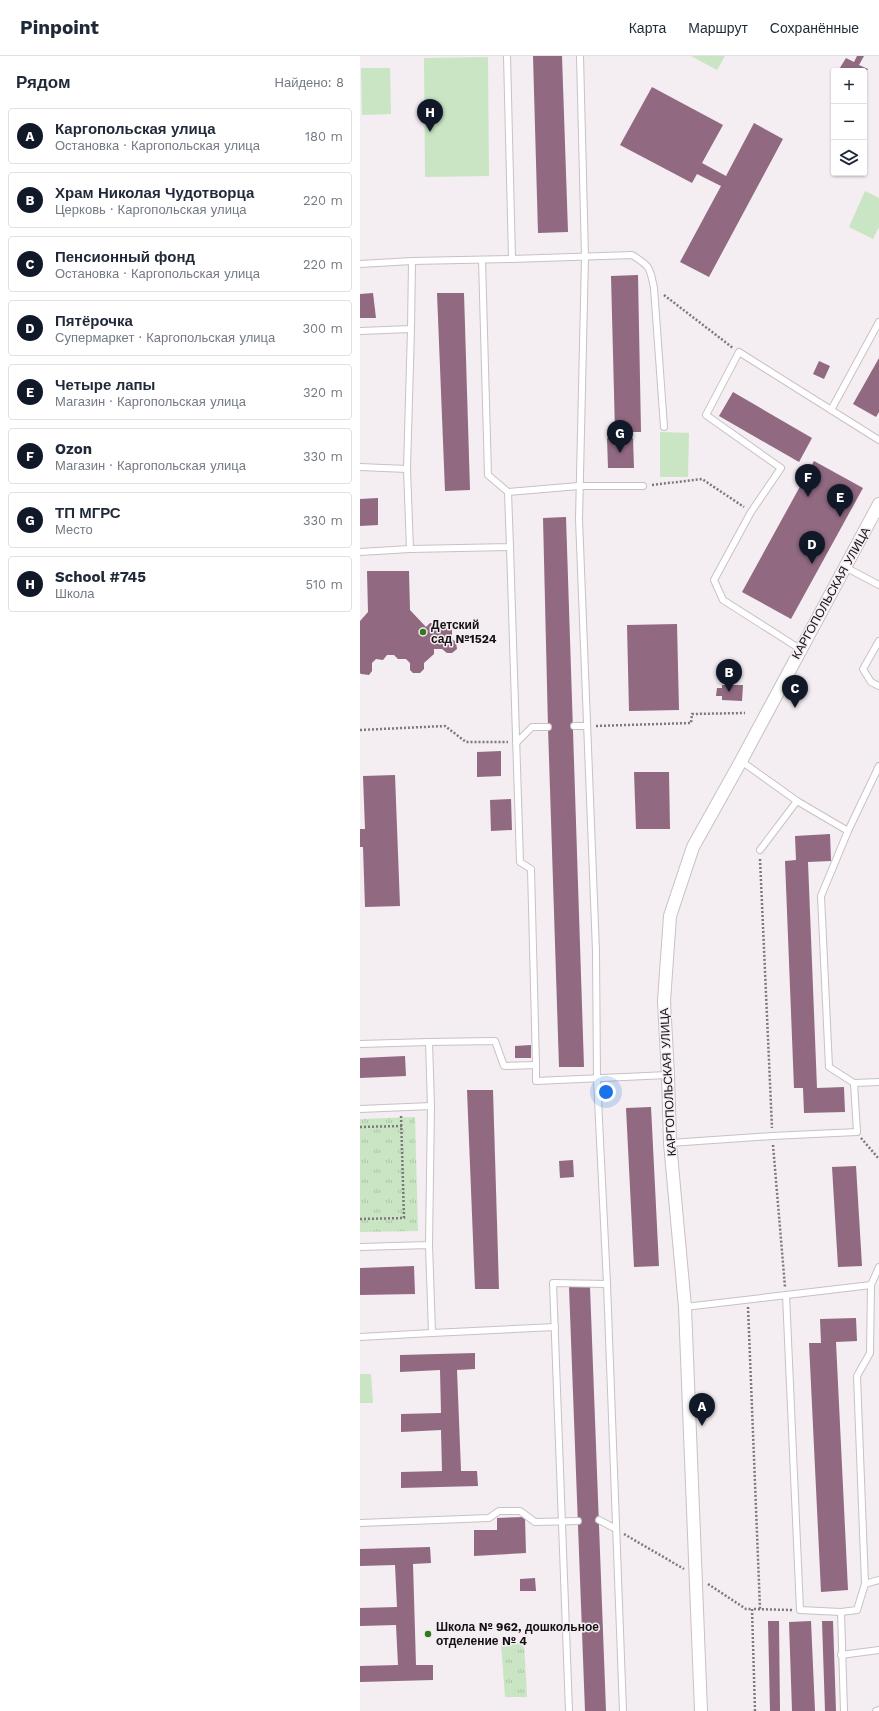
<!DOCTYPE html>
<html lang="ru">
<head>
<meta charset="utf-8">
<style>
  :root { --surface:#fff; --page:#f2f2f3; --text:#1f2937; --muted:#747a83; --line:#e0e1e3; --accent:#111827 }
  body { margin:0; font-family:"Work Sans",sans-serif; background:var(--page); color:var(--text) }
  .controls { position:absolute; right:12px; top:12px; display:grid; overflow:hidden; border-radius:4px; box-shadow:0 1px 3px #0004 }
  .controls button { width:36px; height:36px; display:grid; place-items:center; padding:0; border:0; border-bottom:1px solid var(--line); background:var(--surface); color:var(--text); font:20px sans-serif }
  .you { position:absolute; left:246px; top:1036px; width:14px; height:14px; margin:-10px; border:3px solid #fff; border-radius:50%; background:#1a73e8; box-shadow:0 0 0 6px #1a73e833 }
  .badge { display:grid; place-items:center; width:26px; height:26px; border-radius:50%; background:var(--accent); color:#fff; font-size:13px; font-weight:700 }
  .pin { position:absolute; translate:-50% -33px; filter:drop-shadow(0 1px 2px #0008) }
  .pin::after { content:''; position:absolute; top:21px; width:14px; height:12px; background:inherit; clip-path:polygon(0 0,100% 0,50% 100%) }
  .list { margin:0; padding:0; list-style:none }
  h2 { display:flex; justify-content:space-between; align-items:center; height:52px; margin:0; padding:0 16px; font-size:17px }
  h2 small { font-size:13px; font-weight:400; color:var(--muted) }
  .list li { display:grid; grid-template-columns:26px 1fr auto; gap:12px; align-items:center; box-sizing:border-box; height:56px; margin:0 8px 8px; padding:0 8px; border:1px solid var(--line); border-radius:4px }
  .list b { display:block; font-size:15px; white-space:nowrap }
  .list p { margin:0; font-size:13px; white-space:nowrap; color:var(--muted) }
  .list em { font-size:13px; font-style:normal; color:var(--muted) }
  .icon { flex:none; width:22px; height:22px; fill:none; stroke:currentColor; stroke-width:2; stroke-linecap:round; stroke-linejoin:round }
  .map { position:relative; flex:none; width:519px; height:1655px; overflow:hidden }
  header { display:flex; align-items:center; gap:24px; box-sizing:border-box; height:56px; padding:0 20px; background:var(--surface); border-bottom:1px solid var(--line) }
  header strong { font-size:19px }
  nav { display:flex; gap:22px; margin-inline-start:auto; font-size:14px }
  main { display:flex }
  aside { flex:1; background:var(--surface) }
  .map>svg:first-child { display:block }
  .grass { fill:#c9e5c4 }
  .park { fill:url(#park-tufts) }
  .building { fill:#916981 }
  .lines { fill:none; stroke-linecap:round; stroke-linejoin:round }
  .lane-casing { stroke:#c8c1c5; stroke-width:8 }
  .street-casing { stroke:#c8c1c5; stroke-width:14 }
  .path { stroke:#7d787b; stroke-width:2.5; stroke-dasharray:2 2; stroke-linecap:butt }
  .lane { stroke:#fff; stroke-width:6 }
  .street { stroke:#fff; stroke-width:12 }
  .poi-dot { fill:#2f7a20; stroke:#f4edf1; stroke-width:1.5 }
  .labels { text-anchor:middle; stroke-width:3; stroke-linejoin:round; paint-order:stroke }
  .street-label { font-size:12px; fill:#141113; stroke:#f4edf1 }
  .poi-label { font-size:12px; font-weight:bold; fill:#141113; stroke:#f4edf1; text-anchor:start }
</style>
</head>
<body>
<header>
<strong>Pinpoint</strong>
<nav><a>Карта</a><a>Маршрут</a><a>Сохранённые</a></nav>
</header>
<main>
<aside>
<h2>Рядом<small>Найдено: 8</small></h2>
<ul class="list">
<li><span class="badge">A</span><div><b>Каргопольская улица</b><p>Остановка · Каргопольская улица</p></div><em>180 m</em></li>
<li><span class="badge">B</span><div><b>Храм Николая Чудотворца</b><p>Церковь · Каргопольская улица</p></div><em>220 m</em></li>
<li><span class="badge">C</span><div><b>Пенсионный фонд</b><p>Остановка · Каргопольская улица</p></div><em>220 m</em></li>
<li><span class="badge">D</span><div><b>Пятёрочка</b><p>Супермаркет · Каргопольская улица</p></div><em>300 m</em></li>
<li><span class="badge">E</span><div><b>Четыре лапы</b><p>Магазин · Каргопольская улица</p></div><em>320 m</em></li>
<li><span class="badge">F</span><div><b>Ozon</b><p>Магазин · Каргопольская улица</p></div><em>330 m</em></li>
<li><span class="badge">G</span><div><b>ТП МГРС</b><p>Место</p></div><em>330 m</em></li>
<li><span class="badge">H</span><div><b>School #745</b><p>Школа</p></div><em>510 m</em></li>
</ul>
</aside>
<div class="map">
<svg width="519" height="1655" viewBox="0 0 519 1655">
  <defs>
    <pattern id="park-tufts" width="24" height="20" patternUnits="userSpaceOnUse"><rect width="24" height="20" fill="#c9e5c4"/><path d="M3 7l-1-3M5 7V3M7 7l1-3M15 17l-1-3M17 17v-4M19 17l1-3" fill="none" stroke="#acc3a8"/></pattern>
  </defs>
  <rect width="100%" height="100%" fill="#f4edf1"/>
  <g class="grass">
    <polygon points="331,0 365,0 357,14"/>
    <polygon points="128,1 129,120 65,121 64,2"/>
    <polygon points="1,12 30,12 31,58 2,59"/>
    <polygon points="505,135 519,142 519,171 513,183 489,171"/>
    <polygon points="300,376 329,377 328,421 300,421"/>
    <polygon points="0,1318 11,1318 13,1347 0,1347"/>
  </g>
  <g class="park">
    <polygon points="55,1061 58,1175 0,1176 0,1063"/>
    <polygon points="164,1587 167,1641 145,1641 141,1588"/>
  </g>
  <g class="building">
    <polygon points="173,0 202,0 208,176 178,177"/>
    <polygon points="497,0 504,0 499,9 508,13 504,20 504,15 478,15 486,2 494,6"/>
    <polygon points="292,31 363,69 342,107 366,120 394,67 423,83 349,221 320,206 361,130 337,118 332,127 260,89"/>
    <polygon points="278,219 281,376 255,376 251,220"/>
    <polygon points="13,237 16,262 0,262 0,238"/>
    <polygon points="77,237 104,237 110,434 85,435"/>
    <polygon points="519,302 519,356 516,361 493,348"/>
    <polygon points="459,305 470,310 464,323 453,318"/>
    <polygon points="373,336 452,382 439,406 359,360"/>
    <polygon points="247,382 273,382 274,412 248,412"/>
    <polygon points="454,405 503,432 431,563 382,536"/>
    <polygon points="18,442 18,469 0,470 0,443"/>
    <polygon points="206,461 224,1011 199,1011 188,671 183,462"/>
    <polygon points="7,515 49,515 50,554 66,571 70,567 77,567 80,571 88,571 92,574 92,583 96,586 97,593 92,597 87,597 82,593 74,593 74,598 64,607 64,613 60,617 53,617 50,614 50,607 46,603 38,603 34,599 27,599 23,604 16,603 12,607 12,615 9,619 1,618 0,617 0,565 8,556"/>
    <polygon points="317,568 319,654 269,655 267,569"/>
    <polygon points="362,629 383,629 382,645 362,644 362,640 356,640 357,632 362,632"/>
    <polygon points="141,695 141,720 117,721 117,696"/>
    <polygon points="274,716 309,716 310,773 276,773"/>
    <polygon points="35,719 40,850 5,851 3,791 0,791 0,773 5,773 3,720"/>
    <polygon points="151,743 152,774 131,775 130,744"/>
    <polygon points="470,778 471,805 448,806 457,1032 484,1031 485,1056 444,1057 443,1032 434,1032 425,805 436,804 435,780"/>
    <polygon points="171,989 171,1002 155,1002 155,990"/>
    <polygon points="45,1000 46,1020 0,1022 0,1002"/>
    <polygon points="107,1034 133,1034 139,1233 115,1233"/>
    <polygon points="291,1051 299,1210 274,1211 266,1052"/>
    <polygon points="213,1104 214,1121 200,1122 199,1105"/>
    <polygon points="496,1110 502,1210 478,1211 472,1111"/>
    <polygon points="54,1210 55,1238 0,1239 0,1212"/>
    <polygon points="209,1231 230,1231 246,1655 225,1655"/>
    <polygon points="496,1262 497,1285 476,1286 488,1534 461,1536 449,1287 461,1287 460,1263"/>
    <polygon points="115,1297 115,1313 97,1314 101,1415 117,1415 118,1430 41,1432 41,1416 82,1415 81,1374 41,1376 41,1358 81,1357 80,1314 40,1316 40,1299"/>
    <polygon points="165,1461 166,1497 114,1500 114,1474 137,1474 137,1462"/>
    <polygon points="70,1491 71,1507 53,1508 56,1609 73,1609 73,1624 0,1626 0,1610 38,1609 36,1569 0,1570 0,1552 37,1551 35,1509 0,1510 0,1493"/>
    <polygon points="175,1522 176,1535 160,1535 160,1523"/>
    <polygon points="408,1565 419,1565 420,1655 410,1655"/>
    <polygon points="451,1565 455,1655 432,1655 429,1566"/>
    <polygon points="462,1565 473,1565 476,1655 465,1655"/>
  </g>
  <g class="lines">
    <g class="lane-casing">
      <g id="lane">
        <path d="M147,0L152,203L272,199C290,210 290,211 294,232L304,371"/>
        <polyline points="52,205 152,203"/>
        <polyline points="0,208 52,205 51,273 0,275"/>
        <polyline points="471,354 519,266"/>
        <polyline points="0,411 47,413 51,273"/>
        <polyline points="148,436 219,430 283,430"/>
        <polyline points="150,491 160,806 171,813 176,1009"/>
        <polyline points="50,493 150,491 148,436 128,419 122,204"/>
        <polyline points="0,496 50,493 47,413"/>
        <polyline points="485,511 519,529"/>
        <polyline points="519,585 503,613 511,626 519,630"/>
        <polyline points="440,593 363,544 354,524 391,456 421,412 346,359 379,296 519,384"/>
        <polyline points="214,670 227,670"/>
        <polyline points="156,687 172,671 188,671"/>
        <polyline points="381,705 437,745 400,794"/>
        <polyline points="437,745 488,775 461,840 469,1011 494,1027"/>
        <polyline points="488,775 519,710"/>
        <polyline points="0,988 69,986"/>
        <polyline points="71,1050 69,986 135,985 144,1010 176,1009 176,1025 308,1019"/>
        <polyline points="0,1053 71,1050 69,1189"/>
        <polyline points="310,1087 412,1080 497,1076 494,1027 519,1026"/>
        <polyline points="0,1191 69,1189 72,1277 0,1281"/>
        <polyline points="247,1228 263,1655"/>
        <polyline points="426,1239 440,1554 481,1556 484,1655"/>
        <polyline points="325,1251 511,1229 519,1211"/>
        <polyline points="72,1277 195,1271"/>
        <polyline points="239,1464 256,1473"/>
        <polyline points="0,1467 129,1462 139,1455 160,1455 175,1466 218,1465"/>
        <polyline points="505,1528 497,1320 510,1297 511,1229"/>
        <polyline points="481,1556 497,1554 505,1528 519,1524"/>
        <polyline points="481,1599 519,1594"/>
        <polyline points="209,1655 193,1227 247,1228 237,1023 236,895 219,463 225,201 220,0"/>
        <polyline points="516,1655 519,1654"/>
      </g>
    </g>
    <g class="street-casing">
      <polyline id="street" points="341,1655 325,1251 310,1087 308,1019 304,945 310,860 333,791 381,705 519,448"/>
    </g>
    <g class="path">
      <polyline points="304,239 373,292"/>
      <polyline points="292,429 342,423 384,451"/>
      <polyline points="236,670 331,667 332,658 385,657"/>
      <polyline points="0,674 85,670 106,686 148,686"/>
      <polyline points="400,803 412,1072"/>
      <polyline points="0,1071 42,1070"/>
      <polyline points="501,1082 519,1103"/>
      <polyline points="413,1089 425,1231"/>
      <polyline points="0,1163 44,1162 41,1059"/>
      <polyline points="388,1251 400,1553"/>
      <polyline points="264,1478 324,1513"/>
      <polyline points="348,1528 386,1553 392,1553"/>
      <polyline points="395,1655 392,1553 432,1554"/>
    </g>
    <use href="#lane" class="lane"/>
    <use href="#street" class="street"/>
  </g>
  <g class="poi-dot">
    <circle cx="63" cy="576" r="4"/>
    <circle cx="68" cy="1578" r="4"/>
  </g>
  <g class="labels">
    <g class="street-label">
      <text transform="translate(471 537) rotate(-61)" y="4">КАРГОПОЛЬСКАЯ УЛИЦА</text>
      <text transform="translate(308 1026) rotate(-93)" y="4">КАРГОПОЛЬСКАЯ УЛИЦА</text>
    </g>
    <g class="poi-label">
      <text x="71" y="573">Детский<tspan x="71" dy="14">сад №1524</tspan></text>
      <text x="76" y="1575">Школа № 962, дошкольное<tspan x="76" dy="14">отделение № 4</tspan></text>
    </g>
  </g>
</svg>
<div class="controls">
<button>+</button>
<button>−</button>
<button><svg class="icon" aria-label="layers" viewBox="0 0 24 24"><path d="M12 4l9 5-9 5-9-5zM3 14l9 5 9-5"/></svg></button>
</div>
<div class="you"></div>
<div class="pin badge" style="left:342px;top:1370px">A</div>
<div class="pin badge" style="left:369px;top:636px">B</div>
<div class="pin badge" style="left:435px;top:652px">C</div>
<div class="pin badge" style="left:452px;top:508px">D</div>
<div class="pin badge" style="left:480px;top:461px">E</div>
<div class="pin badge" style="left:448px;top:441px">F</div>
<div class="pin badge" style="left:260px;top:397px">G</div>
<div class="pin badge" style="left:70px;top:76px">H</div>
</div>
</main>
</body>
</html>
